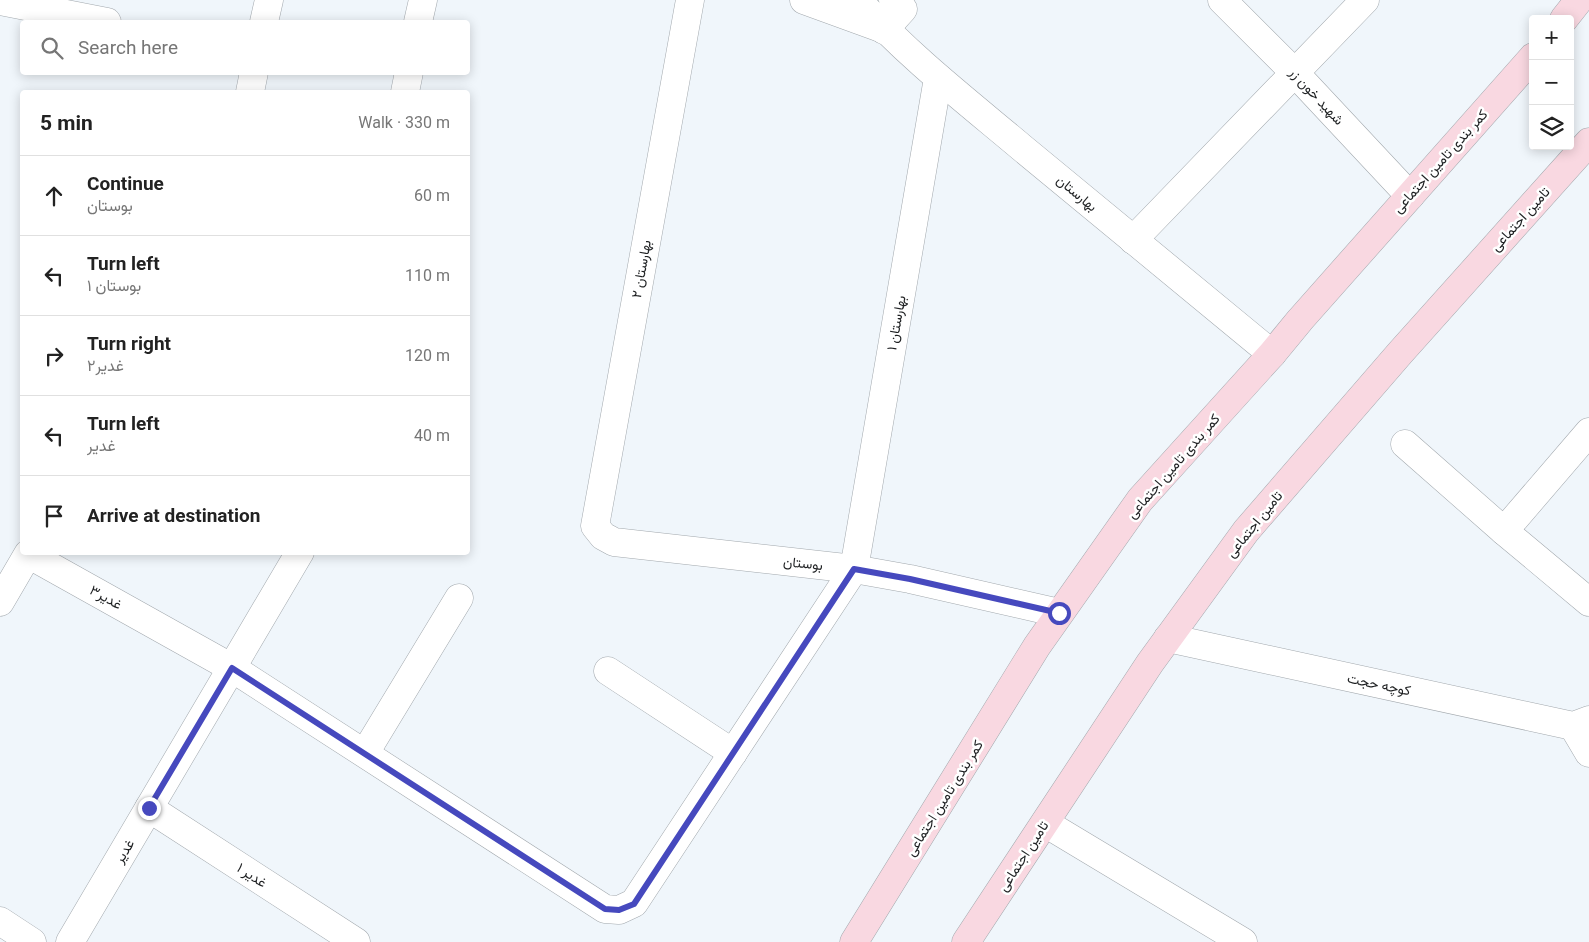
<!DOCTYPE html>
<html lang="en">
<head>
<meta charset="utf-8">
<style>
  :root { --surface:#fff; --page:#f6f6f6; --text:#222; --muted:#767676; --line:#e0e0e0 }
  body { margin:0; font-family:Roboto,Vazirmatn,sans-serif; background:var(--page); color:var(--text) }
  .controls { position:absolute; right:15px; top:15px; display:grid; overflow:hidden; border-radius:5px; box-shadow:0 2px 12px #0003 }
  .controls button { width:45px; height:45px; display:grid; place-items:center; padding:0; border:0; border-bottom:1px solid var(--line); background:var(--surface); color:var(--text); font:25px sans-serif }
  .stop { position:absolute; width:15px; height:15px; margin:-11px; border:4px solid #4649be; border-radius:50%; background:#fff }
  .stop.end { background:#4649be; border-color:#fff; box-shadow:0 1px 5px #0008 }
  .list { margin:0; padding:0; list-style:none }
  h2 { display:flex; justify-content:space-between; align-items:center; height:65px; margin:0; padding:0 20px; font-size:21px }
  h2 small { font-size:16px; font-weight:400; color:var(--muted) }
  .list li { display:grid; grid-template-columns:32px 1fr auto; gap:15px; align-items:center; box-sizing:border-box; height:80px; padding:0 20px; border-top:1px solid var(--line) }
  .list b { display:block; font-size:19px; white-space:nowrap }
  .list p { margin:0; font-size:16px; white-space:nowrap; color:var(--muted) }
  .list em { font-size:16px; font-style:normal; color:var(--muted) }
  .icon { flex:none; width:28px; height:28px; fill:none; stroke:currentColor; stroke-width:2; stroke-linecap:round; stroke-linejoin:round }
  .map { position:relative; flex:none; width:1589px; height:942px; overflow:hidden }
  .search { position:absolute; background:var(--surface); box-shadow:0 2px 12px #0003; left:20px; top:20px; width:450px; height:55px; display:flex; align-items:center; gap:12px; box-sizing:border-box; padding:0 18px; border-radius:5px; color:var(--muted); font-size:19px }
  .panel { position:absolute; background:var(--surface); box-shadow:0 2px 12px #0003; left:20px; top:90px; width:450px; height:465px; border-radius:5px }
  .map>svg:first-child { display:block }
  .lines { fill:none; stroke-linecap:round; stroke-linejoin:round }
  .street-casing { stroke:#a2a8ad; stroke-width:29 }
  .secondary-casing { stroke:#a2a8ad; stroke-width:29 }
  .street { stroke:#fff; stroke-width:28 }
  .secondary { stroke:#f9d8e1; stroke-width:28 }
  .route { stroke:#4649be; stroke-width:6 }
  .labels { text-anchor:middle; stroke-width:5; stroke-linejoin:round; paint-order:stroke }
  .street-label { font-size:14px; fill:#1e2022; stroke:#fff }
</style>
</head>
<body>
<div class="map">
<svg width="1589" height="942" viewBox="0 0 1589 942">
  <rect width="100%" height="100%" fill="#f0f6fb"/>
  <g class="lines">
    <g class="street-casing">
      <g id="street">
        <polyline points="690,0 595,526 603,536 614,542 854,569 910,579 1059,613"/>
        <polyline points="804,0 881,28"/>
        <path d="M858,0C907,55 965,100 1021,147C1104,216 1188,285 1272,354"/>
        <polyline points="1222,0 1294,72 1410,196"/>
        <polyline points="0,1 107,22"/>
        <polyline points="264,22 269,0"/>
        <polyline points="418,22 423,0"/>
        <polyline points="884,30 903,9 893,0"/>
        <polyline points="250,92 254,72"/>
        <polyline points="405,92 409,72"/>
        <polyline points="1133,240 1365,0"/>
        <polyline points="1405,444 1504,531 1589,602"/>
        <polyline points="1504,531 1589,432"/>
        <polyline points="0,602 28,554 232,668 605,909 619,910 634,903 854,569 938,78"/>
        <polyline points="1168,638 1573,726 1589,720"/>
        <polyline points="608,671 733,753"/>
        <polyline points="1573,726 1589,753"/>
        <polyline points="365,753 459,598"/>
        <polyline points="149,808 356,942"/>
        <polyline points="1045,823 1243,942"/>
        <polyline points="0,921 32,942"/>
        <polyline points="70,942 300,552"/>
      </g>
    </g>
    <g class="secondary-casing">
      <g id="secondary">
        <polyline points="1564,19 1579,0"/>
        <polyline points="854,942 1037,646 1140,500 1272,354 1300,320 1533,57"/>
        <polyline points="966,942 1150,663 1246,531 1400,353 1589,142"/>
      </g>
    </g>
    <use href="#street" class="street"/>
    <use href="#secondary" class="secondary"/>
  </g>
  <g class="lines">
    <polyline class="route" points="149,808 232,668 605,909 619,910 634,904 854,569 910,579 1059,613"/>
  </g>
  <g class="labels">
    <g class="street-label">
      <text transform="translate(1317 96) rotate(47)" y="5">شهید خون زر</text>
      <text transform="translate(1440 161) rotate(-48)" y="5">کمر بندی تامین اجتماعی</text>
      <text transform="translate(1077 193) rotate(40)" y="5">بهارستان</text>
      <text transform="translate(1520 219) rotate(-48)" y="5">تامین اجتماعی</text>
      <text transform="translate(641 269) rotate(-80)" y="5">بهارستان ٢</text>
      <text transform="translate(896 323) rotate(-80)" y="5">بهارستان ١</text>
      <text transform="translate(1173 466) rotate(-49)" y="5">کمر بندی تامین اجتماعی</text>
      <text transform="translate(1254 524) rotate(-51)" y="5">تامین اجتماعی</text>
      <text transform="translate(803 563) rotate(6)" y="5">بوستان</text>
      <text transform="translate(106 597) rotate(29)" y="5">غدیر٣</text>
      <text transform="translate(1379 684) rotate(12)" y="5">کوچه حجت</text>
      <text transform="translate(944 798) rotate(-58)" y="5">کمر بندی تامین اجتماعی</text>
      <text transform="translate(124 851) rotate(-59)" y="5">غدیر</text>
      <text transform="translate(1023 856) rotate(-57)" y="5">تامین اجتماعی</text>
      <text transform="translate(252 875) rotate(33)" y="5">غدیر ١</text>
    </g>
  </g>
</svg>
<div class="controls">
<button>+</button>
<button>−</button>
<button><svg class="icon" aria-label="layers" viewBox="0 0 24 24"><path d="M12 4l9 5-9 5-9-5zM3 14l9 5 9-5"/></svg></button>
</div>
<div class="stop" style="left:1059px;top:613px"></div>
<div class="stop end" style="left:149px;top:808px"></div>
<div class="search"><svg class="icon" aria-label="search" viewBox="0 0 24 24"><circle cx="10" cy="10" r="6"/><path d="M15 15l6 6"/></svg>Search here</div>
<section class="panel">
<h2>5 min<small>Walk · 330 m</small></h2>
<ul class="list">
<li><svg class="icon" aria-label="ahead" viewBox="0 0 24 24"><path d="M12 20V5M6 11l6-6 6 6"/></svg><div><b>Continue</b><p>بوستان</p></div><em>60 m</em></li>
<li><svg class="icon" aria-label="left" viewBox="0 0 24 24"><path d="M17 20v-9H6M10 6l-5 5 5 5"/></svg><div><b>Turn left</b><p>بوستان ١</p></div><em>110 m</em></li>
<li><svg class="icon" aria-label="right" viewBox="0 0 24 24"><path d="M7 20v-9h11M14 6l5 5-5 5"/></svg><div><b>Turn right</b><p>غدیر٢</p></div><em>120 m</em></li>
<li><svg class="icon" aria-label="left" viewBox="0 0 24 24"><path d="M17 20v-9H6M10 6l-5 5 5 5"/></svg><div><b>Turn left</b><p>غدیر</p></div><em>40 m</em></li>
<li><svg class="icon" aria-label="arrive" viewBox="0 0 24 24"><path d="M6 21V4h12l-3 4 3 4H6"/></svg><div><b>Arrive at destination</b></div></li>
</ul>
</section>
</div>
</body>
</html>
